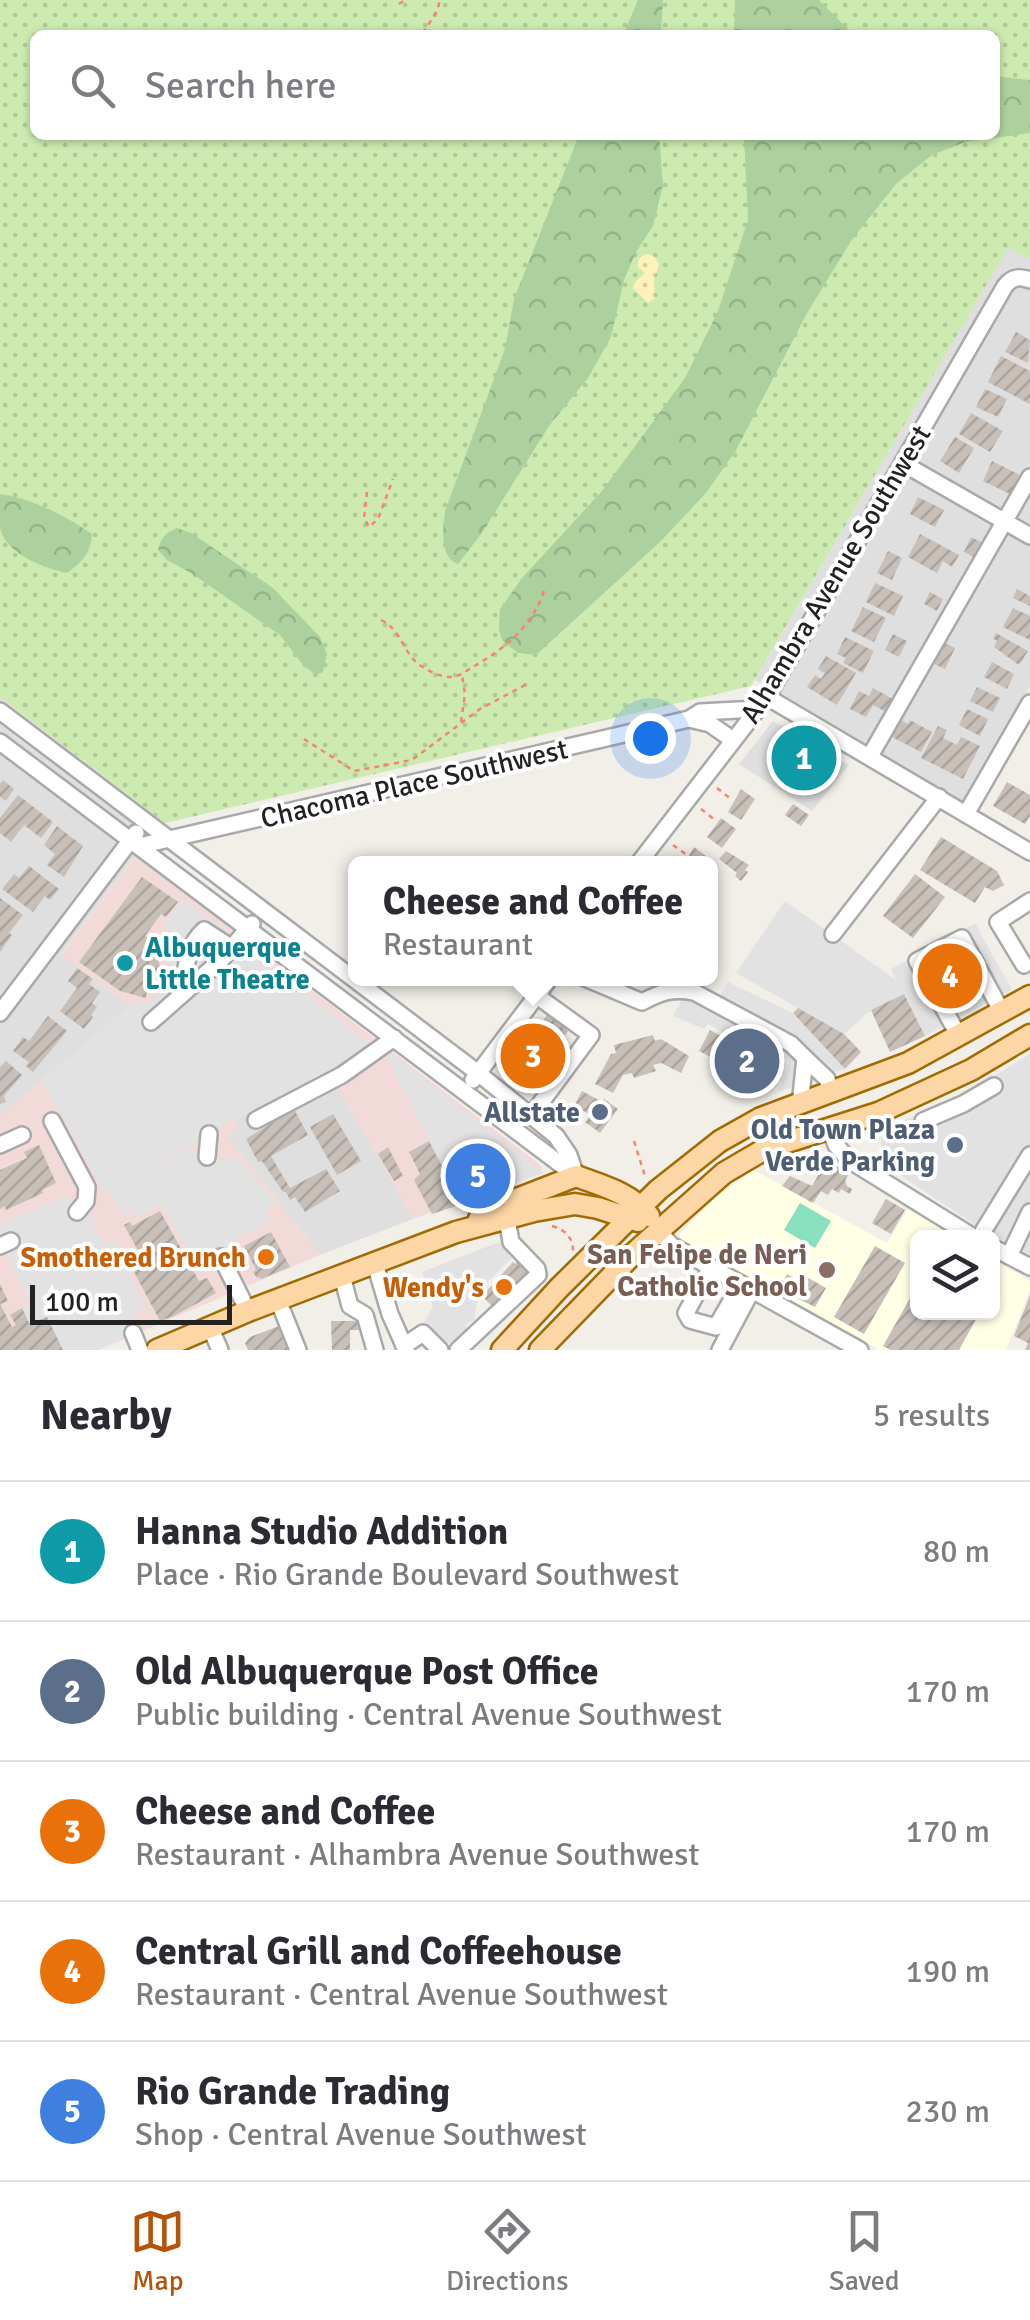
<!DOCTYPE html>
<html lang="en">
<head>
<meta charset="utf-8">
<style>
  :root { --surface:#fff; --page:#f7f7f7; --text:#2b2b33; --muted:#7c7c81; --line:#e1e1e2; --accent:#b45309 }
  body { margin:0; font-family:Signika,sans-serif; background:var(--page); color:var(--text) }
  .controls { position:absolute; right:30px; bottom:30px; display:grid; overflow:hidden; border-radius:15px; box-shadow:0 2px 8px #0004 }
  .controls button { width:90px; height:90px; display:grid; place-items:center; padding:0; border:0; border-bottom:2px solid var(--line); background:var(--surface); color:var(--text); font:50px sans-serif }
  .scale { position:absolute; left:30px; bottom:25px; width:202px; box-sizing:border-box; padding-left:10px; border:5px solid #222; border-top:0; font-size:28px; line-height:35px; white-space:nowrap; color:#222; -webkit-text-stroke:8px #fff; paint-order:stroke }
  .you { position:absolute; left:650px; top:738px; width:35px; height:35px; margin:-25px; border:8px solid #fff; border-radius:50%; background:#1a73e8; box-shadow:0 0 0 15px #1a73e833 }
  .badge { display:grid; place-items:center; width:65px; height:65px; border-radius:50%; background:var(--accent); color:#fff; font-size:32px; font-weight:700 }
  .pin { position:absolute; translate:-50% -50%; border:5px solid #fff; box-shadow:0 2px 10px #0006 }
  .popup { position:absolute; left:348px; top:856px; width:370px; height:130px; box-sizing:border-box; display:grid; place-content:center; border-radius:15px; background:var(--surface); filter:drop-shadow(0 2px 8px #0005); font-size:32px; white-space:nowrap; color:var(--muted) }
  .popup b { font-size:38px; color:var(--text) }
  .popup::after { content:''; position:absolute; left:50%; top:100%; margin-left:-20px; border:20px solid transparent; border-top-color:var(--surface) }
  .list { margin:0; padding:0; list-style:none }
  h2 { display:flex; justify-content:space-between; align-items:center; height:130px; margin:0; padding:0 40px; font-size:42px }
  h2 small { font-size:32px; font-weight:400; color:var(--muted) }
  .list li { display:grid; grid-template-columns:65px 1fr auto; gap:30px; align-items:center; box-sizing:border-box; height:140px; padding:0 40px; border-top:2px solid var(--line) }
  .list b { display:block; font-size:38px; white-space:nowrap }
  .list p { margin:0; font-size:32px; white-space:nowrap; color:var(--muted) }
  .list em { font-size:32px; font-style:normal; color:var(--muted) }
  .icon { flex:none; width:55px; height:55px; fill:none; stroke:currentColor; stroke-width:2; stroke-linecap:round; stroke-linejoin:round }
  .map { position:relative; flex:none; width:1030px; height:1350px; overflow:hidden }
  .search { position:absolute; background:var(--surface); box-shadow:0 2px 8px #0004; left:30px; right:30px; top:30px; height:110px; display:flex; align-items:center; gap:25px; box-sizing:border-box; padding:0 35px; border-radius:15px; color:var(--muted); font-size:38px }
  .sheet { height:830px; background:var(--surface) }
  nav { display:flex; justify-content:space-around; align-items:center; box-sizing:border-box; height:140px; border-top:2px solid var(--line); background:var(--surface); font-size:28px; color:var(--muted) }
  nav a { display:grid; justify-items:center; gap:5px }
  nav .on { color:var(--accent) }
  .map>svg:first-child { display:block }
  .residential { fill:#e0dfdf }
  .commercial { fill:#f2dad9 }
  .education { fill:#ffffe5 }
  .grass { fill:url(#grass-dots); fill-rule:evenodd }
  .forest { fill:url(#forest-crowns) }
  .sand { fill:url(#sand-dots) }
  .pitch { fill:#88e0be }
  .parking { fill:#e2e2e2; fill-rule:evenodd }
  .building { fill:url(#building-hatch) }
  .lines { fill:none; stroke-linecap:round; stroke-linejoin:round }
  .minor-casing { stroke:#a9a9a9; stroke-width:20 }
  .major-casing { stroke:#a06b00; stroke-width:25 }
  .path { stroke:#fa8072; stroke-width:2.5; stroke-dasharray:5 5; stroke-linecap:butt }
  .minor { stroke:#fff; stroke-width:15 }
  .major { stroke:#fcd6a4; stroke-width:20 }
  .culture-dot { fill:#0f9aa8; stroke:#fff; stroke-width:4 }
  .service-dot { fill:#5c6f8a; stroke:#fff; stroke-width:4 }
  .food-dot { fill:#e8710a; stroke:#fff; stroke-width:4 }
  .education-dot { fill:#8d6e63; stroke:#fff; stroke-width:4 }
  .labels { text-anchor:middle; stroke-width:8; stroke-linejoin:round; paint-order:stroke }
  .street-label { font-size:28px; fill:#222; stroke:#fff }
  .culture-label { font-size:28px; font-weight:bold; fill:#0d838f; stroke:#fff; text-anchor:start }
  .service-label { font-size:28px; font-weight:bold; fill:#4e5e75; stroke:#fff; text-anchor:end }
  .education-label { font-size:28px; font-weight:bold; fill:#785e54; stroke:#fff; text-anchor:end }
  .food-label { font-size:28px; font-weight:bold; fill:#c56008; stroke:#fff; text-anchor:end }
</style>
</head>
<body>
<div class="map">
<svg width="1030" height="1350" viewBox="0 0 1030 1350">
  <defs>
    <pattern id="grass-dots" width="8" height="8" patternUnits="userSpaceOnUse" patternTransform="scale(2.5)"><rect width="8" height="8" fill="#cdebb0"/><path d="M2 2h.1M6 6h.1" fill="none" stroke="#b0c997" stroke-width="1.8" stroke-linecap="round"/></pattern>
    <pattern id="forest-crowns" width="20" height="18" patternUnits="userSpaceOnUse" patternTransform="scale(2.5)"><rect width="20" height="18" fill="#add19e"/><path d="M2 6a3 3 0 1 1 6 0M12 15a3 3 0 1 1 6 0" fill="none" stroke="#95b388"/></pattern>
    <pattern id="sand-dots" width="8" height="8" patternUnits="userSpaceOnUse" patternTransform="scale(2.5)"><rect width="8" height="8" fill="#fff1ba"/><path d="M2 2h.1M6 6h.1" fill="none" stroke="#dacea0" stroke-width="1.8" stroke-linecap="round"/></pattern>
    <pattern id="building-hatch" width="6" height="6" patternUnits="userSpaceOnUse" patternTransform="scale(2.5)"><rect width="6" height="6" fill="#c7bfb8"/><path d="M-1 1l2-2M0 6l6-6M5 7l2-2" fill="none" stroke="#aba49e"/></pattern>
  </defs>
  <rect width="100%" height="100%" fill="#f2efe9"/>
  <g class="residential">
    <polygon points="1008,247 1030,259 1030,687 963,803 755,680"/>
    <polygon points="0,697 162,821 61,954 131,1005 0,1116"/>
    <polygon points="773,721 849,765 812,811 739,764"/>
    <polygon points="330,1072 413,1219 320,1255 227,1136 235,1130 238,1117"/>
  </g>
  <polygon class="commercial" points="136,856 539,1164 542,1168 540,1172 413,1219 329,1072 238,1117 235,1130 227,1136 320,1255 98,1350 0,1350 0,1116 130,1006 61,955"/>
  <polygon class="education" points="754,1170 887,1243 908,1209 956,1237 918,1238 918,1312 992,1312 993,1259 1030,1281 1030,1290 1006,1350 879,1350 684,1241 679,1235 715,1198"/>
  <path class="grass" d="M0,0H1030V259L1008,248L751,686L165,823L0,697ZM35,35H995V135H35Z"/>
  <g class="forest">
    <polygon points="638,0 663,0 661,35 623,35"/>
    <polygon points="735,0 819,0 854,35 734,35"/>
    <polygon points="995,76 1030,80 1030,133 965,142 932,155 896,184 851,241 806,315 735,452 706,493 661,541 536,655 518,653 502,640 499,629 500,609 522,578 602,491 685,378 718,311 748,220 744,135 995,135"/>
    <path d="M579,135H659L663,185L653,226L636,252L624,280L611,337L588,378L549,426L482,533L458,564C439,557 443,528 445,511L505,349L514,299Z"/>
    <path d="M0,494C31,498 66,516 92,534C91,553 82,562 67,573C43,568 6,554 0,528C0,518 0,505 0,494Z"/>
    <path d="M177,528L191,533L273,588L320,637L327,654L323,672L316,675L303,665L280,635L191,573L167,560L158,550C161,538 165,533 177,528Z"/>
  </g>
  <path class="sand" d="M646,254L654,256L659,264L654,280L655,298L648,303L633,288L636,281L645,273L638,267C637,261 640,256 646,254Z"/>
  <polygon class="pitch" points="800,1203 831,1221 815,1248 784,1230"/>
  <g class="parking">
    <polygon points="182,899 239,940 367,1042 366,1048 330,1072 237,1117 143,1171 191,1146 197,1155 228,1161 235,1156 275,1201 265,1212 270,1221 229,1243 216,1266 202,1273 162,1205 138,1217 132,1210 124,1215 110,1191 105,1193 42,1081 131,1005 150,1002 164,989 171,936 164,924"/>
    <path d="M785,901L896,980L891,969L975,923L1012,990L925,1036L904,994L871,1010L844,1034L736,973ZM950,954L969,986L949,997L930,965Z"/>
    <polygon points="728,982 793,1013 845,1069 778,1092 789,1063 782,1047 774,1059 708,1024 704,1029 673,1016 684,996 712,1010"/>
    <polygon points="393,1054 544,1173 513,1184 494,1153 466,1168 460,1157 443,1168 387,1058"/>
    <polygon points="1030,1054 1030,1257 995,1238 880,1162 882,1128 927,1112 963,1095"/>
    <polygon points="67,1195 72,1206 91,1209 95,1228 104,1245 115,1241 145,1308 135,1314 141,1330 97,1350 63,1350 47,1317 29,1323 22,1308 29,1303 5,1249 0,1251 0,1225"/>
    <polygon points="499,1242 512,1258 481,1288 474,1282 478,1294 474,1320 465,1325 469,1329 458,1340 447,1344 424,1322 433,1307 422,1272"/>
  </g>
  <g class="building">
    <polygon points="1016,332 1030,340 1028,363 1005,352"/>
    <polygon points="1001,356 1030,371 1030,404 988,382"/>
    <polygon points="985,389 1007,399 998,417 976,407"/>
    <polygon points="971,413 1003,431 990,452 959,434"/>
    <polygon points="955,437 974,448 959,473 940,461"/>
    <polygon points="992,461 1020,475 1010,494 983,481"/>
    <polygon points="918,497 944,510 935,527 910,514"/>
    <polygon points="920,534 959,555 952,567 943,561 937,573 908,557"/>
    <polygon points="971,537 983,543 976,558 964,552"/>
    <polygon points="888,551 902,558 892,580 877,573"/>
    <polygon points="875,583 903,596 894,616 866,602"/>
    <polygon points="1017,589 1030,596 1030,606 1013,598"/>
    <polygon points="930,592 943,599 937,611 924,604"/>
    <polygon points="863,607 886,618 874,642 851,631"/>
    <polygon points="1013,608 1030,616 1030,640 1003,627"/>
    <polygon points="996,633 1028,651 1019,665 994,647 997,641 993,638"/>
    <polygon points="893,634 907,641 899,657 885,650"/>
    <polygon points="845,637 874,651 863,673 843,663 846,658 837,654"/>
    <polygon points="943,642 955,648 945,669 932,663"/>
    <polygon points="826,656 856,673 837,705 807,687 815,675 821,679 825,673 818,669"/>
    <polygon points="992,662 1014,674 1007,689 984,677"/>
    <polygon points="977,687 1000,698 993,712 970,701"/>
    <polygon points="873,688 895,700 888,713 873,705 866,717 850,709 859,691 869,696"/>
    <polygon points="967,709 988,719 980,736 959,725"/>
    <polygon points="899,719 908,724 910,720 932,732 921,752 890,736"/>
    <polygon points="938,726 947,730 943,738 957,745 961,737 980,746 963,779 921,758"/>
    <polygon points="806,748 811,753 808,756 813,760 812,770 791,752 798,749 802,752"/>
    <polygon points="3,780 14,789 6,801 0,797 0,784"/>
    <polygon points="1007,782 1030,795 1030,816 1025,824 993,806"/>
    <polygon points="741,789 755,799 741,820 728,812"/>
    <polygon points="18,795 53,822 41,838 24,825 11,842 0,833 0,818"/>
    <polygon points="793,804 809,815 801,826 785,815"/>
    <polygon points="721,818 736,829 722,848 707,837"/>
    <polygon points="57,826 83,846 64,877 47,865 55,854 44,845"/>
    <polygon points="941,837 997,871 1004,885 993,891 985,887 975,903 920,870"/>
    <polygon points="694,847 715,863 716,864 710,869 710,864 684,864"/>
    <polygon points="726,851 749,865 745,870 748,872 741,881 735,876 737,873 719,859"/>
    <polygon points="29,866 59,889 50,900 45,896 33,912 2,889 14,874 19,878"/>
    <polygon points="915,874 945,897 913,938 883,916"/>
    <polygon points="142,877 178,902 166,917 161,914 145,936 156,942 162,954 158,957 162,980 148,980 146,998 120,991 79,962"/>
    <polygon points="0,898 23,915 9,933 12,935 0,952"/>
    <polygon points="950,953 969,986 949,997 930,965"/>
    <polygon points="77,968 93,979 89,984 100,992 92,1003 97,1007 91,1015 93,1017 84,1029 60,1011 77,988 68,981"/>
    <polygon points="904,994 925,1036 890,1052 871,1010"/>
    <polygon points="798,1008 844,1034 861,1052 845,1069 793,1013"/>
    <polygon points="547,1015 568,1031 523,1089 502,1073"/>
    <polygon points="48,1016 67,1031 33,1072 26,1066 29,1062 13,1051 23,1037 29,1041"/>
    <polygon points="710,1030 765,1060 755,1080 699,1051"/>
    <polygon points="653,1035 655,1041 661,1039 689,1056 681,1073 661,1063 653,1065 656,1071 634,1078 632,1073 623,1075 613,1093 595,1084 611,1054 616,1053 614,1045"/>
    <polygon points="6,1061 22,1075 4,1096 6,1102 0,1104 0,1067"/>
    <polygon points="582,1091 602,1102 604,1099 618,1109 600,1133 585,1122 591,1115 574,1106"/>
    <polygon points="294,1109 308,1135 271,1156 290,1188 326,1169 340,1191 305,1212 295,1197 290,1200 286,1192 283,1192 262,1161 258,1162 246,1139"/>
    <polygon points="333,1114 361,1161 337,1175 310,1127"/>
    <polygon points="429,1141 443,1168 461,1157 466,1168 495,1153 513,1184 463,1202 454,1187 462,1204 432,1214 414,1180 420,1174 409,1152"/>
    <polygon points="39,1145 56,1183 42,1190 43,1193 6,1210 5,1206 0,1209 0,1170 27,1158 24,1152"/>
    <polygon points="388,1147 403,1176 394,1181 378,1154"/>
    <polygon points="827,1160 849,1173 845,1181 847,1186 852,1189 850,1194 841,1189 839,1193 832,1189 828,1195 821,1191 813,1203 782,1186 790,1176 812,1186"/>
    <polygon points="886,1199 905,1210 891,1234 872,1223"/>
    <polygon points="160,1211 199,1281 207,1278 216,1293 174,1316 160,1321 134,1272 146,1265 124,1225 130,1222 132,1226"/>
    <polygon points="271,1232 290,1267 261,1279 260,1277 257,1278 253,1272 256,1270 244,1246"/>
    <polygon points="875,1246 905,1263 864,1334 834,1317"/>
    <polygon points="519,1260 530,1272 495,1309 482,1296 513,1262 515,1264"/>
    <polygon points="787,1274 801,1282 805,1276 826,1288 815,1307 779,1289"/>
    <polygon points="0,1284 8,1301 0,1304 12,1327 16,1325 10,1315 22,1308 29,1323 47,1317 63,1350 0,1350"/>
    <polygon points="918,1284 918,1312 980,1312 959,1350 891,1350 883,1346"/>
    <polygon points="1030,1295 1030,1350 1025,1350 1028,1343 1014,1336"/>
    <polygon points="331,1321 359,1321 359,1330 350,1330 350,1350 332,1350"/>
    <polygon points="282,1325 292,1346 287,1350 248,1350 245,1343 250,1337"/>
  </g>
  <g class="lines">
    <g class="minor-casing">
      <g id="minor">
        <polyline points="904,464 1030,536"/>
        <polyline points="767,697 1030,852"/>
        <polyline points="0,711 478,1073 556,1136 569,1155 576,1176"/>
        <polyline points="689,719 710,724 733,740"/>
        <polyline points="0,742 576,1176"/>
        <polyline points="870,756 1030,477"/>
        <polyline points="966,814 1030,703"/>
        <polyline points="139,846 689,719 700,712 758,709"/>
        <path d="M638,864L767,697L1005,286C1012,277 1019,276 1030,280"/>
        <polyline points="833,934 939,797"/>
        <polyline points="1024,965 998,922 1030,901"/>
        <path d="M585,978L642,1002C661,992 672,988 694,992L791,1044L805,1058"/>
        <path d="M183,993C186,970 185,947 204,930L232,948"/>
        <polyline points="0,1013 136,833"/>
        <polyline points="151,1022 221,960 252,924"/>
        <polyline points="959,1036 917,961 962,938 1002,1012"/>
        <polyline points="473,1080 550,978"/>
        <polyline points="800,1105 805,1058 827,1079 832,1093"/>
        <polyline points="531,1116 591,1035 537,996"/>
        <polyline points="256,1120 342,1075 394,1038"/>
        <polyline points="52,1121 87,1187 86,1201 77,1212"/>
        <polyline points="923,1121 963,1104 994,1086"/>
        <polyline points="830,1129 836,1145 849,1160 975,1238"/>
        <polyline points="0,1145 22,1135"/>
        <polyline points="207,1157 209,1134"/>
        <polyline points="658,1230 671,1245 860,1350"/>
        <polyline points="979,1238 1030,1155"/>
        <polyline points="0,1246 11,1241"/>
        <polyline points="992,1247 1030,1267"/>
        <polyline points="1009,1256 1030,1212"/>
        <polyline points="221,1257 248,1311"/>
        <polyline points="375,1264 390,1314 406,1350"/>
        <polyline points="711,1267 686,1313 690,1320 716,1327 741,1284"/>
        <polyline points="342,1276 350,1306 365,1315 375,1350"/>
        <polyline points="278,1300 298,1350"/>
        <polyline points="210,1327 220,1350"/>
        <polyline points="133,1333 140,1350"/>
        <polyline points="404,1346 423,1333 440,1350"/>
        <polyline points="458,1350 538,1275 537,1269 511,1242 507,1219"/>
        <polyline points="720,1350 752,1290"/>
      </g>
    </g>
    <g class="major-casing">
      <g id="major">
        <path d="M479,1219L504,1204L576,1176C603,1186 631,1193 649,1216"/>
        <polyline points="157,1350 248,1311 456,1232 534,1211 575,1204 598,1208 638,1221"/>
        <polyline points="502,1350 559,1288 658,1190 720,1141 761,1118 908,1063 1030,996"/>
        <polyline points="540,1350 634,1253 724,1173 765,1149 878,1113 971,1070 1030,1035"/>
      </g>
    </g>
    <g class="path">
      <polyline points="399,4 405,0"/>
      <polyline points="423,33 437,11 440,0"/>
      <polyline points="367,492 364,518 369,527 378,519 393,479"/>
      <path d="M381,620C403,631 402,653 421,666C429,671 440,677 450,677C458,677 464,673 471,668C503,650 532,627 544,591"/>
      <polyline points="461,722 465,694 462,675"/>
      <polyline points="304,739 354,771 412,760 480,709 527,684"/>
      <polyline points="717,788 731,799"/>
      <polyline points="701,809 715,820"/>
      <polyline points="673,845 687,855"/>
      <polyline points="634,1141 645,1176"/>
      <path d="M552,1226C565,1230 573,1237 573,1251"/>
    </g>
    <use href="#minor" class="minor"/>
    <use href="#major" class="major"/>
  </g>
  <circle class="culture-dot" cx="125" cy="963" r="10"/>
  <g class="service-dot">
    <circle cx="600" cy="1112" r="10"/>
    <circle cx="955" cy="1145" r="10"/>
  </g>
  <g class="food-dot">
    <circle cx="266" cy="1257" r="10"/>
    <circle cx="504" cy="1287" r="10"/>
  </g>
  <circle class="education-dot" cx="827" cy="1270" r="10"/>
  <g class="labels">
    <g class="street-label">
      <text transform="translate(835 574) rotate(-59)" y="10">Alhambra Avenue Southwest</text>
      <text transform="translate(414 783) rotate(-13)" y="10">Chacoma Place Southwest</text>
    </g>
    <g class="culture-label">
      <text x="145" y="957">Albuquerque<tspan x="145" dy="32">Little Theatre</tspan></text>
    </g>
    <g class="service-label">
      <text x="580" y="1122">Allstate</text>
      <text x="935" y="1139">Old Town Plaza<tspan x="935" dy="32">Verde Parking</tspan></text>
    </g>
    <g class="education-label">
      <text x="807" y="1264">San Felipe de Neri<tspan x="807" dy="32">Catholic School</tspan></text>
    </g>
    <g class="food-label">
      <text x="246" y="1267">Smothered Brunch</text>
      <text x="484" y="1297">Wendy's</text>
    </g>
  </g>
</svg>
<div class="controls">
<button><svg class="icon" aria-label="layers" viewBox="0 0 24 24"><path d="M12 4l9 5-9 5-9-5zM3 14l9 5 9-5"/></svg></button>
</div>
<div class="scale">100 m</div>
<div class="you"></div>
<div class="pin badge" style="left:804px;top:758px;background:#0f9aa8">1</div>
<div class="pin badge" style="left:747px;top:1061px;background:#5c6f8a">2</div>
<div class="pin badge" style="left:533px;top:1056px;background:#e8710a">3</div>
<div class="popup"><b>Cheese and Coffee</b>Restaurant</div>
<div class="pin badge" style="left:950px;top:976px;background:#e8710a">4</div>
<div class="pin badge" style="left:478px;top:1176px;background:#3f7fe0">5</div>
<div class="search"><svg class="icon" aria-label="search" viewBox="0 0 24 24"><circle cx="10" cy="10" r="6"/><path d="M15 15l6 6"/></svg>Search here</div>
</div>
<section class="sheet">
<h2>Nearby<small>5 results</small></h2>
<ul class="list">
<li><span class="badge" style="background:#0f9aa8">1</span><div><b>Hanna Studio Addition</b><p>Place · Rio Grande Boulevard Southwest</p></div><em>80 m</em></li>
<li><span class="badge" style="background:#5c6f8a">2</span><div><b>Old Albuquerque Post Office</b><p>Public building · Central Avenue Southwest</p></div><em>170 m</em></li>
<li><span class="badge" style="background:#e8710a">3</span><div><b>Cheese and Coffee</b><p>Restaurant · Alhambra Avenue Southwest</p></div><em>170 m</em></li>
<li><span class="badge" style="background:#e8710a">4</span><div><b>Central Grill and Coffeehouse</b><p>Restaurant · Central Avenue Southwest</p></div><em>190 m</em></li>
<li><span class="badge" style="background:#3f7fe0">5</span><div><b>Rio Grande Trading</b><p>Shop · Central Avenue Southwest</p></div><em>230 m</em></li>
</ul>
</section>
<nav>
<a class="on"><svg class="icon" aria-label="map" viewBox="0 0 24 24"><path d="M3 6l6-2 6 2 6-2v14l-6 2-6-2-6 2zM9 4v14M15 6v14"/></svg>Map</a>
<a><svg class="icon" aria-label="directions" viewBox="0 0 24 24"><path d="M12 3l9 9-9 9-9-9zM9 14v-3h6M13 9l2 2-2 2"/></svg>Directions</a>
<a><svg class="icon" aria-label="saved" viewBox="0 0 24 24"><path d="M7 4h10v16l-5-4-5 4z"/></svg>Saved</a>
</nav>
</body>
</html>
